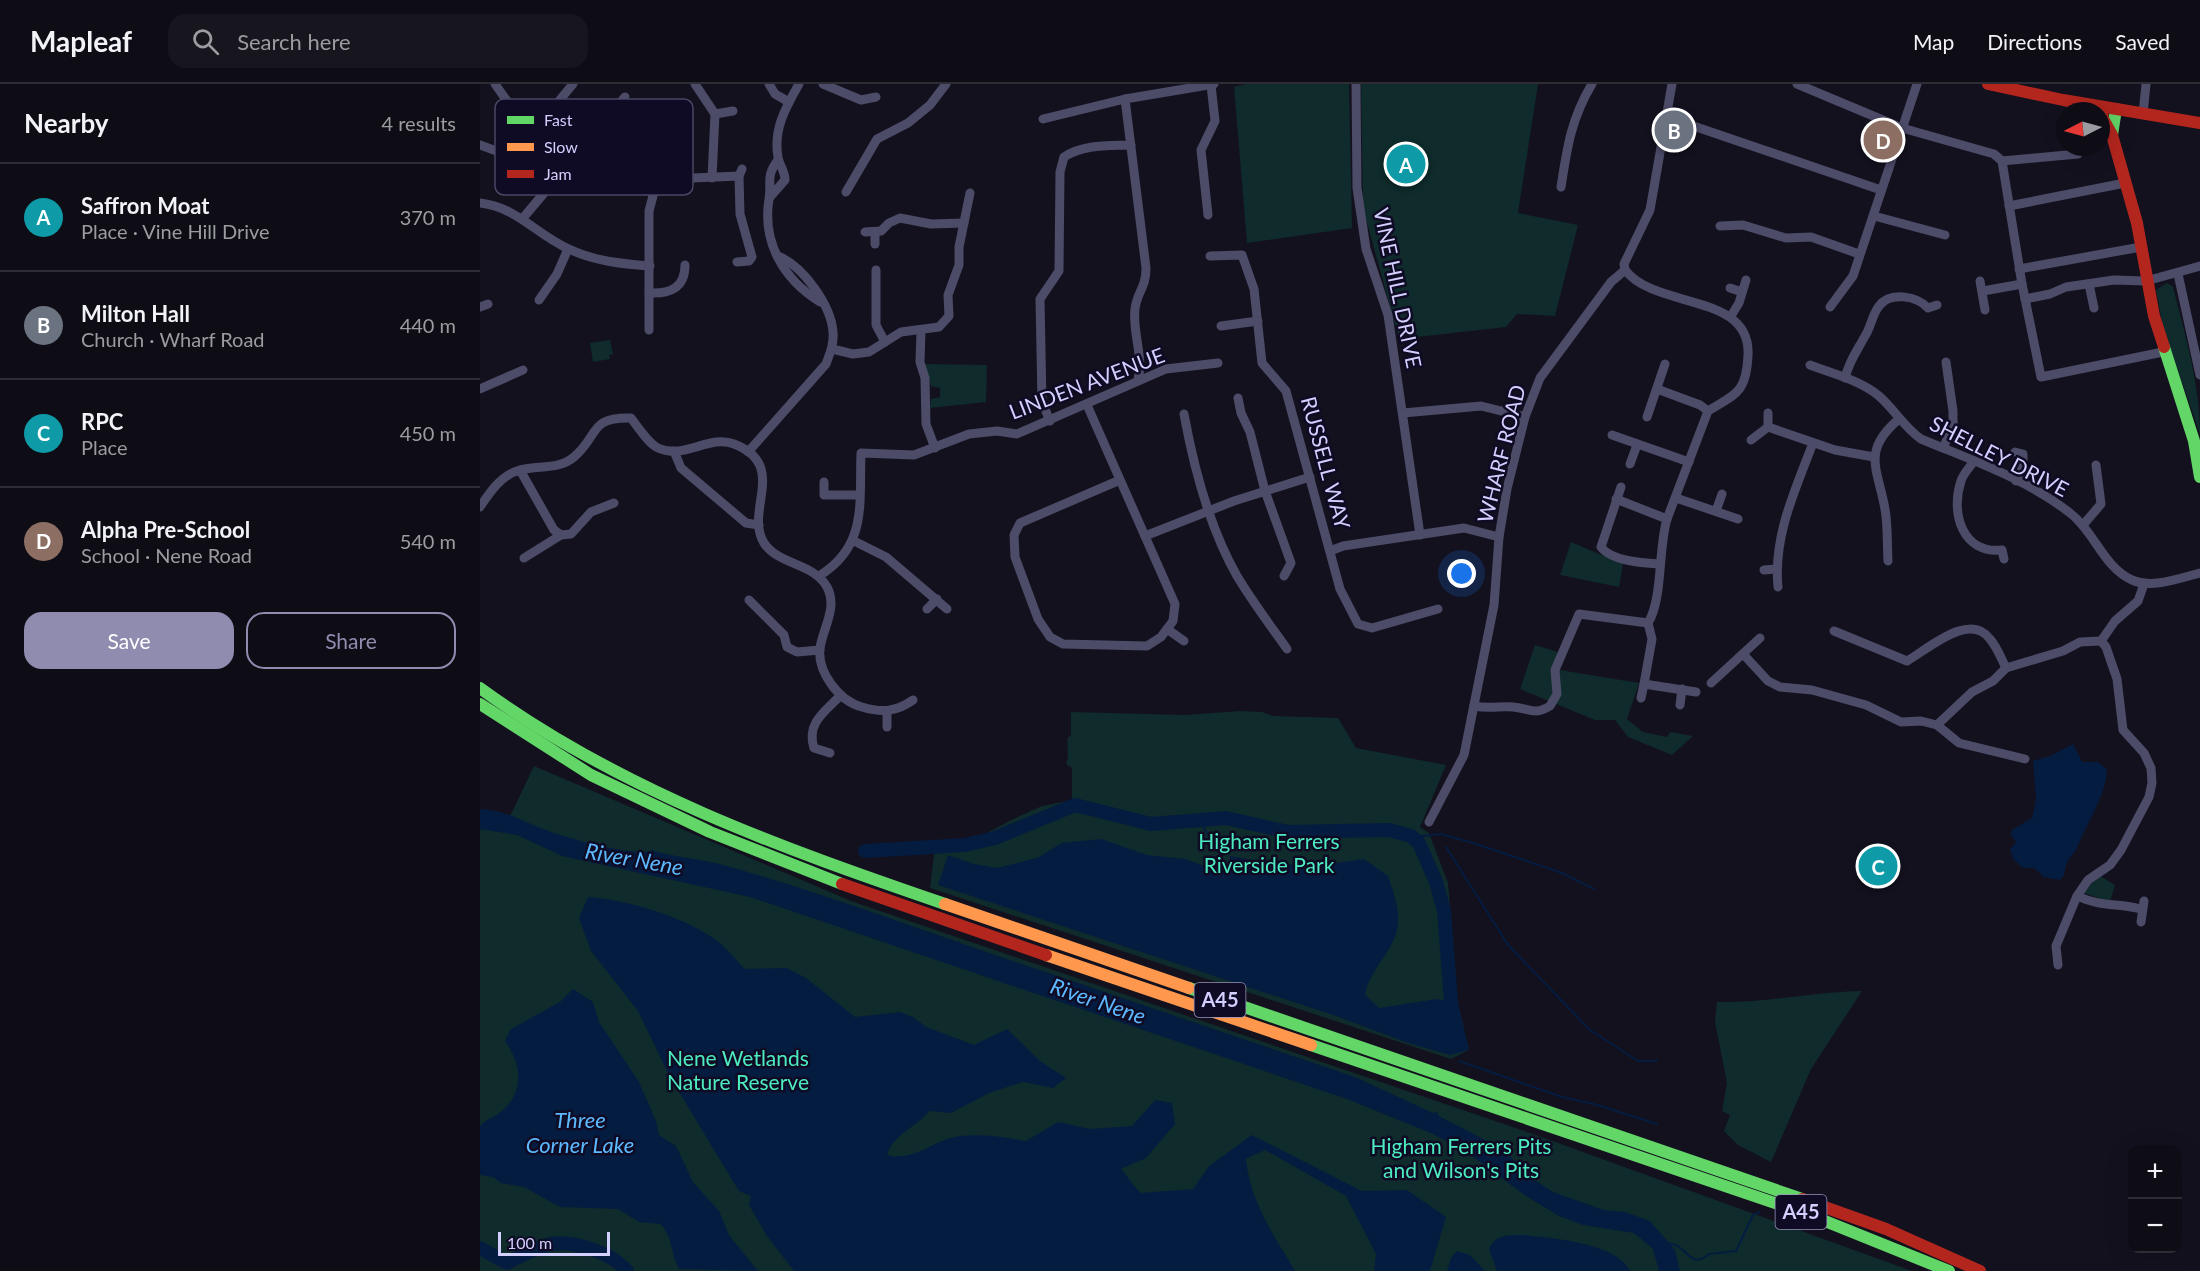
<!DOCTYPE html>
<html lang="en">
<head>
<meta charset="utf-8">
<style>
  :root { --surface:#0e0d16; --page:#17161f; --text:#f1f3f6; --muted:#9b9ca1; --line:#2e2d35; --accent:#908cb0 }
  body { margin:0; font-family:Lato,sans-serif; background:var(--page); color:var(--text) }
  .controls { position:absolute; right:18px; bottom:18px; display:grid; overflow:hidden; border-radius:12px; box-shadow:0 6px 24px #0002 }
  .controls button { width:54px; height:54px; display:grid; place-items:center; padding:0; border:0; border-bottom:2px solid var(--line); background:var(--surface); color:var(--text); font:30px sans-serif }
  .compass { position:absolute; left:1576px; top:18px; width:54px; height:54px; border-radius:50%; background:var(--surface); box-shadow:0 6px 24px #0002; rotate:264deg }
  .scale { position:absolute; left:18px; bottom:15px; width:112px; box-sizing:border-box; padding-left:6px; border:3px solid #d3cfff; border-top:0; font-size:16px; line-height:21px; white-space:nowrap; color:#d3cfff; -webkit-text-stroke:4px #0f0b24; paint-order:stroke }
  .you { position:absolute; left:982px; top:490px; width:21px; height:21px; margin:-15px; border:4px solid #fff; border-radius:50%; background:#1a73e8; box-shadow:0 0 0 9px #1a73e833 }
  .badge { display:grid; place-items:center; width:39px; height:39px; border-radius:50%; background:var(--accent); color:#fff; font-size:20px; font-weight:700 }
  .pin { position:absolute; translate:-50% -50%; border:3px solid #fff; box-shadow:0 2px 6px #0006 }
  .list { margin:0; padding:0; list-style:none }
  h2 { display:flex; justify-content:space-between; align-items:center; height:78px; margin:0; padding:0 24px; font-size:26px }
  h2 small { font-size:20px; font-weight:400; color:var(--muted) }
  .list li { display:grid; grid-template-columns:39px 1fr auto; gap:18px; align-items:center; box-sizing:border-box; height:108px; padding:0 24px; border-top:2px solid var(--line) }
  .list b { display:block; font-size:22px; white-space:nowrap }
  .list p { margin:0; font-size:20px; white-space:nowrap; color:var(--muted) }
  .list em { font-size:20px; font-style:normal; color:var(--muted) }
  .actions { display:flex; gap:12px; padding:18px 24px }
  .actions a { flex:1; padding:14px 0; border:2px solid var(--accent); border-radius:18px; text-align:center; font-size:21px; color:var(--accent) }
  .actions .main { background:var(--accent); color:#fff }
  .icon { flex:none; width:33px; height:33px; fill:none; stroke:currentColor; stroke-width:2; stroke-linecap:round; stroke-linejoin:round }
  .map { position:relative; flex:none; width:1720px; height:1187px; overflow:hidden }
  header { display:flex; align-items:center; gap:36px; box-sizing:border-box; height:84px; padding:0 30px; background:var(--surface); border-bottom:2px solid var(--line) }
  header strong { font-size:28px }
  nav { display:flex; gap:33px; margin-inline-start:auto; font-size:21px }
  .search { width:420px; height:54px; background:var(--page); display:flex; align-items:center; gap:15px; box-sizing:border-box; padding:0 21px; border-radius:18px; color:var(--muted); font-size:22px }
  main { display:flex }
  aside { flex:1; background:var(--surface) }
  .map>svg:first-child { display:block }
  .green { fill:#0f2b2b }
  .water { fill:#051c41 }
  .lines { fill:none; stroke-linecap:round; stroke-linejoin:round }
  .stream { stroke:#051c41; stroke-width:2 }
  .river { stroke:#051c41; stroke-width:14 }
  .street { stroke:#4c4b68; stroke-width:9 }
  .fast { stroke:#63d668; stroke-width:12 }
  .slow { stroke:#ff974d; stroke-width:12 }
  .jam { stroke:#b3261e; stroke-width:12 }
  .labels { text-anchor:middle; stroke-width:5; stroke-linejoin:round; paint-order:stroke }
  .shield { fill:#0f0b24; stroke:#9894bd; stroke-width:1.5 }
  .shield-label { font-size:20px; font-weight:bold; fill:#d3cfff }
  .street-label { font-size:21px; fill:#d3cfff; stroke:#0f0b24 }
  .park-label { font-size:21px; fill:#4decc0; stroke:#0f0b24 }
  .water-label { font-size:22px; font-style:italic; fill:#5db9ff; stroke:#0f0b24 }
  .key { fill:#0f0b24; stroke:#4a4666; stroke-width:1.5 }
  .key-label { font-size:16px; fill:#d3cfff }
</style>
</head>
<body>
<header>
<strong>Mapleaf</strong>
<div class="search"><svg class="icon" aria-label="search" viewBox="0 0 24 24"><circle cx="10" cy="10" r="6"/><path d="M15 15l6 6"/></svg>Search here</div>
<nav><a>Map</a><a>Directions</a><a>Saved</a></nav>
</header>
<main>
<aside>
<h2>Nearby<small>4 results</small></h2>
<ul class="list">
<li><span class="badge" style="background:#0f9aa8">A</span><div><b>Saffron Moat</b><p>Place · Vine Hill Drive</p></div><em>370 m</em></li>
<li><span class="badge" style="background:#6b7280">B</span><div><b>Milton Hall</b><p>Church · Wharf Road</p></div><em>440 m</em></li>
<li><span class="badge" style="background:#0f9aa8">C</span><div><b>RPC</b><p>Place</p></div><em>450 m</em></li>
<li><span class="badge" style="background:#8d6e63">D</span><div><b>Alpha Pre-School</b><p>School · Nene Road</p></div><em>540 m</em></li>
</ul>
<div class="actions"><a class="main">Save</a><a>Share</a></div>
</aside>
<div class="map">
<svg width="1720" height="1187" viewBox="0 0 1720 1187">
  <rect width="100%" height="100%" fill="#13111e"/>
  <g class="green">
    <polygon points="766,0 869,0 872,144 767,159 754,3"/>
    <polygon points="881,0 1058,0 1038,129 1098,141 1075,232 1037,230 1026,243 919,255 883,124"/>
    <path d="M1687,199L1693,203C1705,251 1720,300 1720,350L1683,243L1676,206Z"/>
    <polygon points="130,256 133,270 129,271 130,275 113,278 110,259"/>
    <polygon points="445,280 507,281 506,318 450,324 451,315 460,313 460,304 451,302"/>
    <polygon points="1091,458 1143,480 1139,503 1080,491"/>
    <polygon points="1055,561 1078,568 1080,586 1159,599 1147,635 1163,648 1187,653 1190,648 1213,652 1192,671 1148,653 1135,636 1115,636 1040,605"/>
    <path d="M760,627L782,628L793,632L858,634L876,664L966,681L940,743L949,749L968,799L978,919L989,966L971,975L450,804L455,763L485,761L529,737L562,722L592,716V684L586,680C590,671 586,663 588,653L591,652V628L705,631Z"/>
    <polygon points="54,682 371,817 1053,1050 1432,1187 0,1187 0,745 23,747"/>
    <polygon points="1616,793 1622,793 1635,801 1630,818 1604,809 1603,806"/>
    <path d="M1382,907L1331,985L1291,1078L1258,1061L1244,1047L1250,1031L1242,1027L1247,999L1235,938L1237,918C1286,919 1333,908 1382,907Z"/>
  </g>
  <g class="water">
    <polygon points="915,64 938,65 936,96 914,94"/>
    <path d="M1593,660L1602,678H1618L1627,686C1626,711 1607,739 1597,764C1595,769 1589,773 1587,779C1584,786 1586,790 1580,796L1564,793L1554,784H1543L1533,775L1530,765L1536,758L1531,751L1532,746L1552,734L1556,715L1553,677L1570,672Z"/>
    <path d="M0,725C28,726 48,741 74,749C92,755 158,774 173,766C176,770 232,777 243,781C322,803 400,831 478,858L480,857V859L875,993L953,1029L957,1028L959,1032L1024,1066L1050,1093L1073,1108L1124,1126L1145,1128L1170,1137L1195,1166L1200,1187H1179L1173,1165L1154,1149L1103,1141L1079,1132L1046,1112L988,1069L953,1050L867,1015L270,813L82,772L37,751L0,745Z"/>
    <path d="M621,755L667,771L705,775L741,788L748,784L750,772L802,781L856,779L884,775L908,792C912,805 918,820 918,834C920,863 890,882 885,911L899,924L957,915L978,919L989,966L970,971L928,959L856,932L458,801L468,771L494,780L517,784L557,774L582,759Z"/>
    <path d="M108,813C147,816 203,832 236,856C246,863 256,876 265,885L307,884L326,894L375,933L420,928L433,933L446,943L494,961L527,945L560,977L586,994L573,1004L543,998L509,1009L471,1029L449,1027C436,1044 414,1049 407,1071C436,1078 453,1055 481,1052C503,1050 525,1053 546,1057L578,1038L610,1045L652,1042L675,1016L692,1019L695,1040L666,1074L641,1085L660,1109L713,1105L729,1082L772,1051L882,1107L927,1106L966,1133L950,1187H894L896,1170L866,1112L785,1066L766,1075C770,1117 794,1152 815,1187H314L287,1152L269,1121L271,1112L259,1107L237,1071L189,991L158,927L111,867L99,834Z"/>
    <path d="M93,905L113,918L119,938L159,998L176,1037L179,1051L196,1062L213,1098L239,1127L249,1151L278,1187L199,1185C190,1167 194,1157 181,1140L159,1138L138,1125L80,1123L44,1103L21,1099L13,1093L0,1091V1042C7,1034 16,1033 23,1026C45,1006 41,979 25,957L31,945L80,918Z"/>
    <path d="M1044,1151C1072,1154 1137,1159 1150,1187H1017L1009,1165C1015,1150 1029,1151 1044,1151Z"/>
    <polygon points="977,1167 990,1171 1005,1187 967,1187 971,1174"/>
  </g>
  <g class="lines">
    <g class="stream">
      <polyline points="719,736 748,784"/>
      <polyline points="933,753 960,750 993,759 1082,789 1114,805"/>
      <polyline points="966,763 1028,861 1110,946 1158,977 1177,977"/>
      <polyline points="979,977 1082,1013 1114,1020 1177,1040"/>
      <path d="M1188,1159C1210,1162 1209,1187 1229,1170L1256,1167L1273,1131L1280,1128"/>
    </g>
    <g class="river">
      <polyline points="385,767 485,761 515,754 595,721 671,740 746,734 808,748 909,746 931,752 939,759 956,798 964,827 971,918"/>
      <path d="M0,1164L27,1179C61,1162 73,1152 111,1165C127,1171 136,1175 147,1187"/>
    </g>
    <g class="street">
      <polyline points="15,0 44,41"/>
      <polyline points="215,0 235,30 232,94"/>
      <polyline points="289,0 295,10 309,18"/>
      <polyline points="343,0 381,16 396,13"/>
      <polyline points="876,0 877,104 886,165 908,231 940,451"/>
      <polyline points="1317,0 1422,44 1514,70 1522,77 1542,200 1561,293 1683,268"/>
      <path d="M645,15L666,184C666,205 657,207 655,225C652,248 664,272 658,296"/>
      <polyline points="235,30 253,27"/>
      <polyline points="1663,30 1666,0"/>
      <polyline points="1187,33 1401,106"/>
      <polyline points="563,35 645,15 734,0"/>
      <polyline points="0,61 22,69 64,106"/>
      <polyline points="22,69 44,41 74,23 93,0"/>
      <path d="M298,76C285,93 292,98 289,115C282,158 303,195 340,218"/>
      <polyline points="1522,77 1598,70"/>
      <path d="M1081,103C1087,64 1091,35 1112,0"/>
      <polyline points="366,108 397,55 428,39 450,21 466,0"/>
      <path d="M290,113L305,96C305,87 299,81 298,73C293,45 306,23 319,0"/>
      <path d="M0,119C37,123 57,151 89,165C114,177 142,180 170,182"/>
      <polyline points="1529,122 1645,99"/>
      <polyline points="728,131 721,66 735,37 731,1"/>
      <polyline points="1394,132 1465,151"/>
      <polyline points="43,134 145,13"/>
      <polyline points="1240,142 1263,141 1306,154 1331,153 1379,170"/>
      <polyline points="385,148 401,147 409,139 420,134 451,140 484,139"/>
      <polyline points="395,148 395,160"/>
      <polyline points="730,172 762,171 774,205 782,279 806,307 860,505 878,540 892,544 958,525"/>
      <polyline points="257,178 269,177 272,173 260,130 259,92 262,85"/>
      <polyline points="1539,185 1661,163"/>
      <polyline points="396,186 396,241 405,258"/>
      <path d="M1145,186C1176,226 1272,208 1268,272C1266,310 1255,310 1228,327L1187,435C1178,465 1183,515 1168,539"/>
      <polyline points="1698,190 1720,291"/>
      <polyline points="1500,197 1505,226"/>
      <polyline points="1609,200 1614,224"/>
      <polyline points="1250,204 1262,208"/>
      <polyline points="1503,207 1542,200"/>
      <path d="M169,209C190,210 205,204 205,181"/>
      <polyline points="1545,215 1570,210 1586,203 1634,196 1666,197 1720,182"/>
      <polyline points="59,216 77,190 88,165"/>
      <polyline points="0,223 8,220"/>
      <polyline points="1350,223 1373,192 1437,0"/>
      <polyline points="1251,232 1259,219 1266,196"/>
      <polyline points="741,242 778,237"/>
      <polyline points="169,246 169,127 174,108 189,95 259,92"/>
      <polyline points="441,247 440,278 445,294 446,340 455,364"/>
      <polyline points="352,265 373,270 389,268 421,248 459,243 469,232 468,211 479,181 479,163 490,109"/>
      <path d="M1330,281C1353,290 1380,296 1399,312C1414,325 1424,343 1441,355C1491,376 1547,395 1590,429C1614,447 1624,484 1652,496C1672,505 1700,494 1720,489"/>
      <path d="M1365,294C1369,277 1377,267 1385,252C1391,243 1392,231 1399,222C1410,207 1437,212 1448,224L1457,221"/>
      <polyline points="0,305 43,286"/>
      <polyline points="1177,305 1220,321 1228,327"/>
      <polyline points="758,314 761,329 770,348 785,407 811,479 804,492"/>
      <polyline points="607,321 695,520 693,537 681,553 667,562 583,560 570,553 558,535 535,473 534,451 540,439 640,396"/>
      <polyline points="923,329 1001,322 1045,333"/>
      <path d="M704,330C714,385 729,443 757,492C772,517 790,541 807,565"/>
      <polyline points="1167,333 1185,280"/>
      <path d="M570,337L562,318L560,215L579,187L580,88L584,73C604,60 628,62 651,61"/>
      <polyline points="1288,343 1355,366 1394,373"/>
      <polyline points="1132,351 1209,378"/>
      <polyline points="1271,356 1288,343 1288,329"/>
      <polyline points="1463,364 1473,342 1473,327 1466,278"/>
      <polyline points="194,367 201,384 266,439 279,441"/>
      <path d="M268,368L346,280C350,269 354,260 353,248C351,221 323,182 298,172"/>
      <polyline points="1535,368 1543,370 1543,383 1536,397"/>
      <path d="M1494,377C1490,383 1483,390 1481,397C1470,430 1483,470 1522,466L1524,475"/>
      <polyline points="1150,380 1157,361"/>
      <polyline points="40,386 74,446 81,451 91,450 111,428 134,419"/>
      <polyline points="344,398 344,411 379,411"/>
      <path d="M1141,403L1121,463C1131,477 1163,479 1179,480"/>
      <polyline points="1196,414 1258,435"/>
      <polyline points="1136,415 1187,435"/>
      <path d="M0,423C10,408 21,391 40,386C58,381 79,386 94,373C120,351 108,333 151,334C158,343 168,359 178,364C204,376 230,350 254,360C309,381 264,427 284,459C298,481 334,479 347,503C358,523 343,544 340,564C337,588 359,617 382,623C402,629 416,628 433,616"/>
      <polyline points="1236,427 1242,410"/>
      <polyline points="1603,441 1621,420 1616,381"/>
      <polyline points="665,452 754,417 830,393"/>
      <polyline points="374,457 406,473 467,525"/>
      <polyline points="850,467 863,462 984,444 1019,453"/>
      <polyline points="44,474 81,451"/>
      <path d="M1408,477C1407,460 1408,442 1405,425C1398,385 1381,367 1419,335"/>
      <polyline points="1284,486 1296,485"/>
      <path d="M339,492C388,462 379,419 381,369L434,371L489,350L517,347L537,350L686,285L738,279"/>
      <path d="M1298,503C1293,453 1315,406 1333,359"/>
      <polyline points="269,516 304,551 307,563 317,568 340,566"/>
      <polyline points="447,525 457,515"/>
      <polyline points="1168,539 1172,555 1164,600 1216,608"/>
      <polyline points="687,545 704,557"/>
      <path d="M1354,547L1427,577C1448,565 1490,527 1510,555C1517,563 1521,574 1526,584"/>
      <polyline points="1621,557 1635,537 1658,517 1664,500"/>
      <polyline points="1264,571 1288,597 1300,603 1332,606 1386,621 1421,638 1441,637 1457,641 1479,659 1545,675"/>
      <polyline points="1231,599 1280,554"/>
      <polyline points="1161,614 1164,600"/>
      <polyline points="1200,621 1202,605"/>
      <path d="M994,622C1009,625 1019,622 1033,623C1048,624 1054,632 1070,622L1077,610L1075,586L1099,530L1168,539"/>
      <polyline points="407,628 407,643"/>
      <polyline points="1457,641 1492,608 1513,597 1526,584 1583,567 1600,558 1621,557"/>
      <path d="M350,669L334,664C326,640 344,628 360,612"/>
      <polyline points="949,738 984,671 1014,521 1019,453 1027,405 1045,333 1060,294 1131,198 1145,186 1144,180 1170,126 1192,0"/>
      <path d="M1597,812C1621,823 1637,819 1661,825"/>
      <polyline points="1661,838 1664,817"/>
      <polyline points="1578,881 1576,862 1597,812 1608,796 1630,781 1641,766 1669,713 1672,699 1671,684 1664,669 1643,646 1637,595 1626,563 1621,557"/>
    </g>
    <g class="fast">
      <polyline points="1632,51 1636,25"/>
      <polyline points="1684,263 1714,357 1720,393"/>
      <path d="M0,604C141,707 302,764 465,820"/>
      <polyline points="0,620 111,691 230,748 362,800"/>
      <polyline points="709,904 1322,1115"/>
      <polyline points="831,961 1330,1131 1469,1187"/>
    </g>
    <g class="slow">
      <polyline points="465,820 709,904"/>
      <polyline points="566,871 831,961"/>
    </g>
    <g class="jam">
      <polyline points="1508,0 1583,16 1720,39"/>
      <polyline points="1621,23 1623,35 1632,51 1657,139 1674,232 1684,263"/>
      <polyline points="362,800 566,871"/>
      <polyline points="1322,1115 1406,1145 1500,1187"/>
    </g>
  </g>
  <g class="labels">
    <g class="shield">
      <rect x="714.5" y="899" width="51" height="34" rx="4.5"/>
      <rect x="1295.5" y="1111" width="51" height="34" rx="4.5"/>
    </g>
    <g class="shield-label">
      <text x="740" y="923">A45</text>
      <text x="1321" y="1135">A45</text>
    </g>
    <g class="street-label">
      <text transform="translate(917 204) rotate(78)" y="7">VINE HILL DRIVE</text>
      <text transform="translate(607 300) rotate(-21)" y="7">LINDEN AVENUE</text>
      <text transform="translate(1022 370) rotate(-76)" y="7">WHARF ROAD</text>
      <text transform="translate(1519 373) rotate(27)" y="7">SHELLEY DRIVE</text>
      <text transform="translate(845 379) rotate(75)" y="7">RUSSELL WAY</text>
    </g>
    <g class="park-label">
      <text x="789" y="765">Higham Ferrers<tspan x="789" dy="24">Riverside Park</tspan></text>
      <text x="258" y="982">Nene Wetlands<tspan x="258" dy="24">Nature Reserve</tspan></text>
      <text x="981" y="1070">Higham Ferrers Pits<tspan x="981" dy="24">and Wilson's Pits</tspan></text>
    </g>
    <g class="water-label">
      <text transform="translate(154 775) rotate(10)" y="8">River Nene</text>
      <text transform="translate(618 917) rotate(19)" y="8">River Nene</text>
      <text x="100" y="1044">Three<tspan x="100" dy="25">Corner Lake</tspan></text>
    </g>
  </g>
  <rect x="15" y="15" width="198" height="96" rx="9" class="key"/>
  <rect x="27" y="32" width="27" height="8" fill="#63d668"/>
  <rect x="27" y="59" width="27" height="8" fill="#ff974d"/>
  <rect x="27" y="86" width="27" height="8" fill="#b3261e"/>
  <g class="key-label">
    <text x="64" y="42">Fast</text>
    <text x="64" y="69">Slow</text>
    <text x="64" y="96">Jam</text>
  </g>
</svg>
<div class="controls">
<button>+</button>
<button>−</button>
</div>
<svg class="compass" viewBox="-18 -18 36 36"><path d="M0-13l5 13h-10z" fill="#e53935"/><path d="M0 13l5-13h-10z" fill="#9b9ca1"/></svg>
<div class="scale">100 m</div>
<div class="you"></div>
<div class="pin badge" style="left:926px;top:80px;background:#0f9aa8">A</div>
<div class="pin badge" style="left:1194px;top:46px;background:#6b7280">B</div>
<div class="pin badge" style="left:1398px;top:782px;background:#0f9aa8">C</div>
<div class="pin badge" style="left:1403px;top:56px;background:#8d6e63">D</div>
</div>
</main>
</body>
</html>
